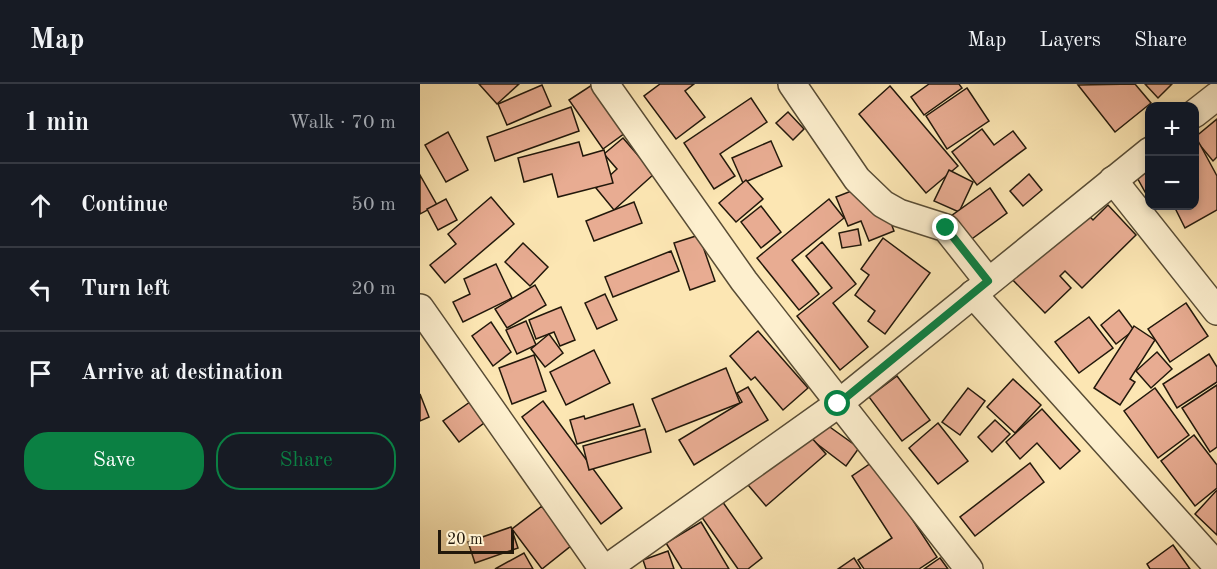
<!DOCTYPE html>
<html lang="en">
<head>
<meta charset="utf-8">
<style>
  :root { --surface:#171b24; --page:#242831; --text:#f1f3f6; --muted:#9ea1a6; --line:#363941; --accent:#0b8043 }
  body { margin:0; font-family:"Old Standard TT",serif; background:var(--page); color:var(--text) }
  .controls { position:absolute; right:18px; top:18px; display:grid; overflow:hidden; border-radius:12px; box-shadow:0 3px 9px #0003 }
  .controls button { width:54px; height:54px; display:grid; place-items:center; padding:0; border:0; border-bottom:2px solid var(--line); background:var(--surface); color:var(--text); font:30px sans-serif }
  .scale { position:absolute; left:18px; bottom:15px; width:76px; box-sizing:border-box; padding-left:6px; border:3px solid #22180b; border-top:0; font-size:16px; line-height:21px; white-space:nowrap; color:#22180b; -webkit-text-stroke:4px #fdefce; paint-order:stroke }
  .stop { position:absolute; width:18px; height:18px; margin:-14px; border:4px solid #0b8043; border-radius:50%; background:#fff }
  .stop.end { background:#0b8043; border-color:#fff; box-shadow:0 2px 6px #0008 }
  .list { margin:0; padding:0; list-style:none }
  h2 { display:flex; justify-content:space-between; align-items:center; height:78px; margin:0; padding:0 24px; font-size:26px }
  h2 small { font-size:20px; font-weight:400; color:var(--muted) }
  .list li { display:grid; grid-template-columns:39px 1fr auto; gap:18px; align-items:center; box-sizing:border-box; height:84px; padding:0 24px; border-top:2px solid var(--line) }
  .list b { display:block; font-size:22px; white-space:nowrap }
  .list em { font-size:20px; font-style:normal; color:var(--muted) }
  .actions { display:flex; gap:12px; padding:18px 24px }
  .actions a { flex:1; padding:14px 0; border:2px solid var(--accent); border-radius:24px; text-align:center; font-size:21px; color:var(--accent) }
  .actions .main { background:var(--accent); color:#fff }
  .icon { flex:none; width:33px; height:33px; fill:none; stroke:currentColor; stroke-width:2; stroke-linecap:round; stroke-linejoin:round }
  .map { position:relative; flex:none; width:797px; height:485px; overflow:hidden }
  header { display:flex; align-items:center; gap:36px; box-sizing:border-box; height:84px; padding:0 30px; background:var(--surface); border-bottom:2px solid var(--line) }
  header strong { font-size:28px }
  nav { display:flex; gap:33px; margin-inline-start:auto; font-size:21px }
  main { display:flex }
  aside { flex:1; background:var(--surface) }
  .map>svg:first-child { display:block }
  .building { fill:#e8ac92; stroke:#22180b; stroke-width:1.5 }
  .lines { fill:none; stroke-linecap:round; stroke-linejoin:round }
  .street-casing { stroke:#584c35; stroke-width:30 }
  .street { stroke:#fdefce; stroke-width:27 }
  .route { stroke:#0b8043; stroke-width:8 }
</style>
</head>
<body>
<header>
<strong>Map</strong>
<nav><a>Map</a><a>Layers</a><a>Share</a></nav>
</header>
<main>
<aside>
<h2>1 min<small>Walk · 70 m</small></h2>
<ul class="list">
<li><svg class="icon" aria-label="ahead" viewBox="0 0 24 24"><path d="M12 20V5M6 11l6-6 6 6"/></svg><div><b>Continue</b></div><em>50 m</em></li>
<li><svg class="icon" aria-label="left" viewBox="0 0 24 24"><path d="M17 20v-9H6M10 6l-5 5 5 5"/></svg><div><b>Turn left</b></div><em>20 m</em></li>
<li><svg class="icon" aria-label="arrive" viewBox="0 0 24 24"><path d="M6 21V4h12l-3 4 3 4H6"/></svg><div><b>Arrive at destination</b></div></li>
</ul>
<div class="actions"><a class="main">Save</a><a>Share</a></div>
</aside>
<div class="map">
<svg width="797" height="485" viewBox="0 0 797 485">
  <rect width="100%" height="100%" fill="#fce6b3"/>
  <filter id="stains"><feTurbulence type="fractalNoise" baseFrequency=".00333" numOctaves="4"/><feColorMatrix values="0 0 0 0 .2 0 0 0 0 .09 0 0 0 0 .02 0 0 0 .5 -.17"/></filter>
  <radialGradient id="worn" r=".72"><stop offset=".6" stop-color="#630" stop-opacity="0"/><stop offset="1" stop-color="#630" stop-opacity=".3"/></radialGradient>
  <g class="building">
    <polygon points="59,0 99,0 77,20"/>
    <polygon points="240,0 274,0 265,7 285,33 256,55 224,12"/>
    <polygon points="509,0 539,0 542,4 504,31 491,13"/>
    <polygon points="715,0 731,19 695,48 658,1"/>
    <polygon points="725,0 752,0 738,14"/>
    <polygon points="122,1 131,22 87,41 78,20"/>
    <polygon points="172,1 205,49 183,65 149,16"/>
    <polygon points="470,2 538,82 506,109 439,30"/>
    <polygon points="547,4 569,37 527,65 506,32"/>
    <polygon points="331,14 347,38 300,70 315,92 294,105 264,59"/>
    <polygon points="151,23 159,47 75,77 67,53"/>
    <polygon points="368,28 384,45 373,56 356,39"/>
    <polygon points="797,35 797,73 793,77 774,54"/>
    <polygon points="562,45 574,61 593,47 606,64 557,101 532,68"/>
    <polygon points="28,48 48,86 26,98 5,61"/>
    <polygon points="203,54 234,90 194,126 176,104 197,85 184,70"/>
    <polygon points="777,55 797,92 797,126 765,144 754,122 774,122 774,56"/>
    <polygon points="351,57 362,82 323,99 312,74"/>
    <polygon points="159,58 163,72 184,66 193,99 138,113 132,90 104,98 98,74"/>
    <polygon points="730,80 730,117 714,88"/>
    <polygon points="529,86 553,98 539,128 514,117"/>
    <polygon points="609,90 622,106 603,122 590,107"/>
    <polygon points="0,91 17,121 0,130"/>
    <polygon points="326,96 343,115 316,138 299,119"/>
    <polygon points="439,104 462,115 474,147 449,157 441,137 428,142 416,113"/>
    <polygon points="570,104 587,129 549,157 531,132"/>
    <polygon points="71,113 94,140 25,199 10,181 36,160 28,150"/>
    <polygon points="26,115 37,136 18,146 7,125"/>
    <polygon points="409,115 424,134 372,176 399,210 379,226 337,174"/>
    <polygon points="214,118 222,139 174,157 166,137"/>
    <polygon points="658,120 673,136 688,121 716,151 662,204 645,187 640,192 651,204 625,229 586,189"/>
    <polygon points="341,122 361,148 341,164 321,138"/>
    <polygon points="438,145 441,161 422,164 419,149"/>
    <polygon points="279,151 295,197 270,206 254,159"/>
    <polygon points="463,154 510,189 465,250 448,237 455,227 435,211 449,191 441,185"/>
    <polygon points="402,158 436,200 413,219 448,263 420,286 377,232 412,204 386,172"/>
    <polygon points="103,159 128,183 110,202 85,178"/>
    <polygon points="251,167 259,187 193,213 185,193"/>
    <polygon points="76,180 92,214 43,238 33,218 50,210 44,195"/>
    <polygon points="115,201 126,221 87,244 75,225"/>
    <polygon points="185,210 197,236 177,245 165,219"/>
    <polygon points="766,219 788,252 750,278 728,245"/>
    <polygon points="141,223 155,256 140,262 134,248 116,255 109,236"/>
    <polygon points="699,226 714,246 696,260 681,241"/>
    <polygon points="669,233 693,264 659,289 635,258"/>
    <polygon points="106,237 116,261 97,270 86,246"/>
    <polygon points="71,238 91,268 73,282 52,252"/>
    <polygon points="714,242 735,256 710,295 715,298 700,321 674,304"/>
    <polygon points="338,247 388,304 363,326 335,293 331,296 310,272"/>
    <polygon points="129,250 143,269 125,283 111,265"/>
    <polygon points="174,266 190,299 146,321 130,288"/>
    <polygon points="737,268 752,285 731,304 716,287"/>
    <polygon points="789,270 797,283 797,298 757,324 743,300"/>
    <polygon points="114,271 126,307 92,320 79,284"/>
    <polygon points="306,284 320,319 246,348 232,315"/>
    <polygon points="477,292 510,336 482,357 449,313"/>
    <polygon points="593,295 621,321 595,349 567,323"/>
    <polygon points="797,301 797,363 790,368 762,324"/>
    <polygon points="328,303 348,336 274,381 259,356 322,318 317,309"/>
    <polygon points="548,304 565,317 540,351 522,338"/>
    <polygon points="735,304 769,351 738,374 704,327"/>
    <polygon points="0,310 9,333 0,337"/>
    <polygon points="123,317 202,424 181,440 102,333"/>
    <polygon points="50,318 64,339 39,358 23,337"/>
    <polygon points="213,320 220,342 157,360 150,336 164,332 165,335"/>
    <polygon points="622,325 660,367 640,385 617,359 600,375 586,358"/>
    <polygon points="400,336 439,364 426,382 388,353"/>
    <polygon points="575,336 590,350 572,368 558,353"/>
    <polygon points="518,339 548,377 518,400 489,364"/>
    <polygon points="382,343 406,370 346,422 323,395"/>
    <polygon points="225,345 231,368 169,386 163,362"/>
    <polygon points="774,351 797,381 797,404 775,422 741,377"/>
    <polygon points="454,377 517,473 499,485 444,485 438,476 472,454 432,392"/>
    <polygon points="610,379 624,398 555,452 540,433"/>
    <polygon points="797,406 797,451 775,430"/>
    <polygon points="302,417 342,474 328,485 318,485 281,432"/>
    <polygon points="122,422 152,461 122,485 92,445"/>
    <polygon points="281,438 309,485 262,485 246,459"/>
    <polygon points="91,443 98,464 55,479 48,458"/>
    <polygon points="753,461 770,485 730,485 727,480"/>
    <polygon points="248,467 254,485 226,485 223,476"/>
    <polygon points="104,469 113,485 75,485"/>
    <polygon points="434,474 441,485 418,485"/>
    <polygon points="520,474 528,485 504,485"/>
  </g>
  <g class="lines">
    <g class="street-casing">
      <g id="street">
        <polyline points="185,0 324,197 549,485"/>
        <polyline points="372,0 437,95 463,120 479,129 526,144 568,197"/>
        <polyline points="774,30 797,12"/>
        <polyline points="693,96 797,227"/>
        <polyline points="553,210 797,482"/>
        <polyline points="0,224 183,485"/>
        <polyline points="186,485 418,320 730,67"/>
      </g>
    </g>
    <use href="#street" class="street"/>
  </g>
  <g class="lines">
    <polyline class="route" points="418,320 568,197 526,144"/>
  </g>
  <rect width="100%" height="100%" filter="url(#stains)"/>
  <rect width="100%" height="100%" fill="url(#worn)"/>
</svg>
<div class="controls">
<button>+</button>
<button>−</button>
</div>
<div class="scale">20 m</div>
<div class="stop" style="left:418px;top:320px"></div>
<div class="stop end" style="left:526px;top:144px"></div>
</div>
</main>
</body>
</html>
